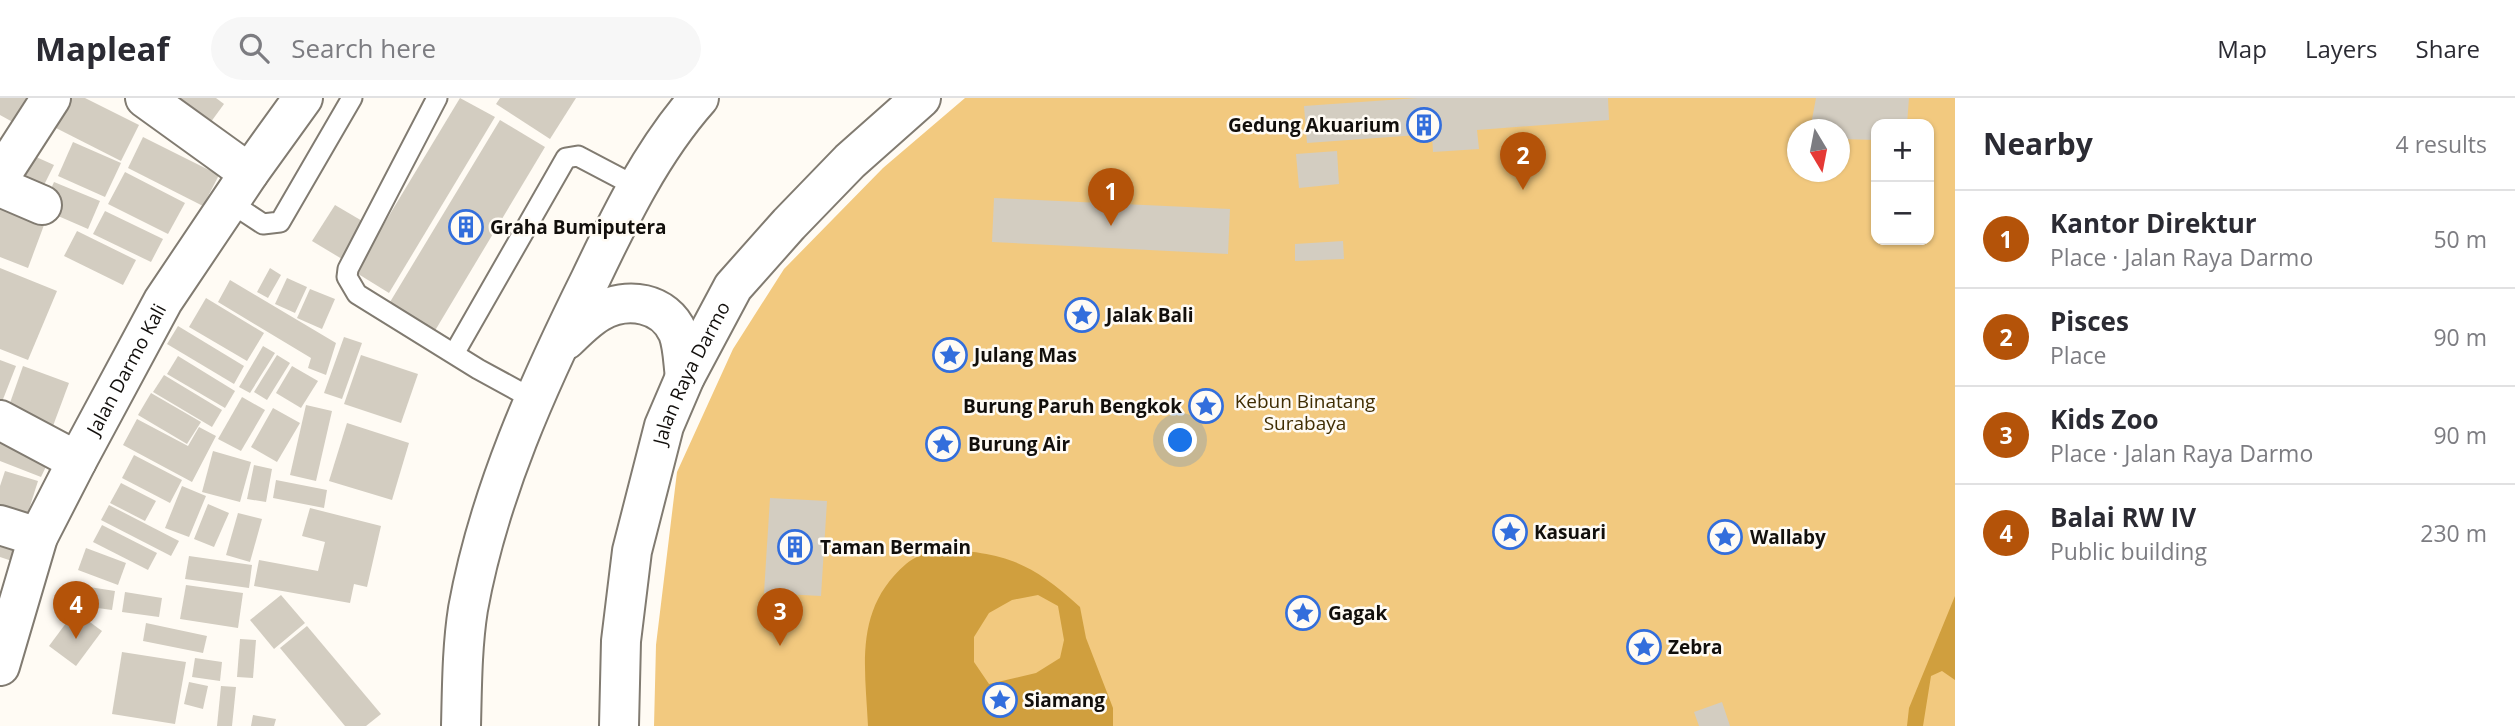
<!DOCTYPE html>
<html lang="en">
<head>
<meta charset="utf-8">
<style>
  :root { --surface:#fff; --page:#f7f7f7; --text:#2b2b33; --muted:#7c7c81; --line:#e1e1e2; --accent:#b45309 }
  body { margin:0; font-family:"Open Sans",sans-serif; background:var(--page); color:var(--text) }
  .controls { position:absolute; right:21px; top:21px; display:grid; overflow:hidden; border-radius:14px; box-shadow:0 2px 5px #0004 }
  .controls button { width:63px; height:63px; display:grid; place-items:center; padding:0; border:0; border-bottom:2px solid var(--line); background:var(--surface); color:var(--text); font:35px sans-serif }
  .compass { position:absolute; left:1787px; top:21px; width:63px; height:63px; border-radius:50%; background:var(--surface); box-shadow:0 2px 5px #0004; rotate:170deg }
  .you { position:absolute; left:1181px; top:343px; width:24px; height:24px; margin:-18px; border:5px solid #fff; border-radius:50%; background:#1a73e8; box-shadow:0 0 0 10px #1a73e833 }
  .badge { display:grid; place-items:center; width:46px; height:46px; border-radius:50%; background:var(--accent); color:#fff; font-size:23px; font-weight:700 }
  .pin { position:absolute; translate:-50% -58px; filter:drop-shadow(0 2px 4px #0008) }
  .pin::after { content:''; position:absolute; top:37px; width:24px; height:21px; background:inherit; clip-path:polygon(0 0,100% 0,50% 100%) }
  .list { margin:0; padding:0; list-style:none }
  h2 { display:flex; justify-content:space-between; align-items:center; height:91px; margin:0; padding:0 28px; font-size:30px }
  h2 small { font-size:23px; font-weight:400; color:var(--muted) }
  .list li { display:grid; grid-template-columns:46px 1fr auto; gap:21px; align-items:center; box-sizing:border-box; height:98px; padding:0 28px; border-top:2px solid var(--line) }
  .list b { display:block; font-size:26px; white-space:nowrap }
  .list p { margin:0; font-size:23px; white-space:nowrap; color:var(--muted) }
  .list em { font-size:23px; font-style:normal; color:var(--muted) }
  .icon { flex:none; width:38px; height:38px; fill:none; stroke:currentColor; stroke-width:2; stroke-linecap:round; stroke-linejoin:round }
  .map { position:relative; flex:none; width:1955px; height:628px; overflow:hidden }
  header { display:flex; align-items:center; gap:42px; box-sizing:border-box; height:98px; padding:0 35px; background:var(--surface); border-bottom:2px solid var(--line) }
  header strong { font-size:33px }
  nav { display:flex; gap:38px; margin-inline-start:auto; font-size:24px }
  .search { width:490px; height:63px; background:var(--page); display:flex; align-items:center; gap:18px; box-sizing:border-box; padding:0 24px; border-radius:38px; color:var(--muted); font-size:26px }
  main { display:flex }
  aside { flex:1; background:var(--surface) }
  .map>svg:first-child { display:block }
  .green { fill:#f2c97f; fill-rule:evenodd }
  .water { fill:#d09f3e; fill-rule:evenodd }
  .building { fill:#d3cdc1 }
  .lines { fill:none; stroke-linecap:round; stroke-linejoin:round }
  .lane-casing { stroke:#817b71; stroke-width:23 }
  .street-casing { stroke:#817b71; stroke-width:42 }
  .secondary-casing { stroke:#817b71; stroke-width:42 }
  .highway-casing { stroke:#817b71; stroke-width:42 }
  .lane { stroke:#fff; stroke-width:19 }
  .street { stroke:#fff; stroke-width:38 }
  .secondary { stroke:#fff; stroke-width:38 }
  .highway { stroke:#fff; stroke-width:38 }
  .labels { text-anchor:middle; stroke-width:5; stroke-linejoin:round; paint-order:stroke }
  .poi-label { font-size:19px; font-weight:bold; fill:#120f0c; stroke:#fffbf4; text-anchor:start }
  .street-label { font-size:19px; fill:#120f0c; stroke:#fffbf4 }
  .park-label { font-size:19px; fill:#402d02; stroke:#fffbf4 }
</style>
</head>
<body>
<header>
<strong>Mapleaf</strong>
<div class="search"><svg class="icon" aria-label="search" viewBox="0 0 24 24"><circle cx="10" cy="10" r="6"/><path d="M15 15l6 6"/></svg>Search here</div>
<nav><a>Map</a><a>Layers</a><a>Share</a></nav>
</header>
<main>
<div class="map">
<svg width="1955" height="628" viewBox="0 0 1955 628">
  <rect width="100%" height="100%" fill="#fffbf4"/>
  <path class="green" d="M965,0H1955V628H654L656,547L677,374L733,251L784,171L883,70ZM1876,26H1929V142H1876ZM1798,32H1840V74H1798Z"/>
  <g class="water">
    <path d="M935,451C1002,454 1029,462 1080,509L1086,540L1113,610V628H868C865,567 854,511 906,466C914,459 926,455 935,451ZM1038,497L1058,508L1064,542L1060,560L1036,575L989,586L974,564V539L989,515L1012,502Z"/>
    <polygon points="1955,498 1955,582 1942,573 1931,578 1923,628 1907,628 1909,610"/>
  </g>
  <g class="building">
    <polygon points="0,0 35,0 20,28 0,17"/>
    <polygon points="68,0 85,0 139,27 121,63 54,29"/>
    <polygon points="160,0 216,0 224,6 205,32"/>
    <polygon points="460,0 495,19 389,195 355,174"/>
    <polygon points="500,0 576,0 550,41 496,6"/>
    <polygon points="1417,0 1608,0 1609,22 1477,32 1479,51 1433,54 1432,36 1307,45 1304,8"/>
    <polygon points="1816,0 1909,0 1907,26 1876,26 1876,42 1840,41 1840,32 1810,32"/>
    <polygon points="500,22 545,49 433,236 387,209"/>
    <polygon points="143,39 219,77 203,108 128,70"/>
    <polygon points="73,44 121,65 105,99 58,78"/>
    <polygon points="1337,53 1339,86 1299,90 1296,56"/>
    <polygon points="25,54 54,67 40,95 12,81"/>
    <polygon points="125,74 185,105 168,136 108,106"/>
    <polygon points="54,84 100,103 88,131 42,111"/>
    <polygon points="0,100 47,119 28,170 0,159"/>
    <polygon points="994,100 1230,111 1228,156 992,144"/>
    <polygon points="335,107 369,127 347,164 312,143"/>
    <polygon points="105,113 163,141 151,164 93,136"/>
    <polygon points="77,133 136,162 123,187 64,158"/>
    <polygon points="1343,143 1344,161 1295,163 1295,146"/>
    <polygon points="0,170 57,193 28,262 0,251"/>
    <polygon points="270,170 281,177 268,200 257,194"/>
    <polygon points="287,180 307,189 295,215 275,206"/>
    <polygon points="230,182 336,245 326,277 308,270 311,260 218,204"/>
    <polygon points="310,191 335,201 322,231 297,220"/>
    <polygon points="206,200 264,235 247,263 189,229"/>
    <polygon points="178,228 244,268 234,286 167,246"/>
    <polygon points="344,239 362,245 342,301 324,295"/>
    <polygon points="263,248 275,255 250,295 239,289"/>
    <polygon points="277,257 290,265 267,302 254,294"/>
    <polygon points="361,257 418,276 401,325 344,306"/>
    <polygon points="178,258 235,293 225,310 167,276"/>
    <polygon points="0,262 16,268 0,309"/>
    <polygon points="23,268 69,285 50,336 5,319"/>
    <polygon points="292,268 318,283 301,310 276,295"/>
    <polygon points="164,277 222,312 212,329 153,294"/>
    <polygon points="151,295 201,324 187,346 138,317"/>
    <polygon points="242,299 265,312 241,353 218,341"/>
    <polygon points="306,307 332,313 316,383 290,377"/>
    <polygon points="273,310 300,325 277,364 251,349"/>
    <polygon points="137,321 188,348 199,329 216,338 192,384 123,347"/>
    <polygon points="347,325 409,345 392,402 329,383"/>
    <polygon points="0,332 52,356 41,379 0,363"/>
    <polygon points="213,353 251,364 240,404 202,394"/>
    <polygon points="134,357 182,382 170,405 122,380"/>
    <polygon points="254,367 272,371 266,404 247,401"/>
    <polygon points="5,373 38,383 24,427 0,419 0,388"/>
    <polygon points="276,382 327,392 324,410 273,400"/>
    <polygon points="121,385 156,403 145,423 110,405"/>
    <polygon points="182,388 206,398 189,439 165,430"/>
    <polygon points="770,400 827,403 821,498 764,495"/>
    <polygon points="208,406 229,415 214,449 194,441"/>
    <polygon points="109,407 179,443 171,458 101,422"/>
    <polygon points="310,410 381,428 367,489 354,486 350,505 254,488 259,462 318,473 325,444 302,438"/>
    <polygon points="238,415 262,421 250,464 226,457"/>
    <polygon points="102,427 157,455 148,472 93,444"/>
    <polygon points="0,440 18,446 12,463 0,459"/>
    <polygon points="86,450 126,465 118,487 78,472"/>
    <polygon points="189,458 252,467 249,490 185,481"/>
    <polygon points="70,486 115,493 112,512 68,506"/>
    <polygon points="186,487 243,495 238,530 180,521"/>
    <polygon points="125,494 162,500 159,519 122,514"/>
    <polygon points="281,497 305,525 274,551 250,522"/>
    <polygon points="75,513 102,533 76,568 49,548"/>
    <polygon points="146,525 207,538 203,555 143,543"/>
    <polygon points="307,528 381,616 366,628 345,628 280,550"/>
    <polygon points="240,541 256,542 253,580 237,579"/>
    <polygon points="122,554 186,564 175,626 112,616"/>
    <polygon points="195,560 222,564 220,583 192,579"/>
    <polygon points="189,584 208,588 203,611 184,606"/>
    <polygon points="221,588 236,589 232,628 217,628"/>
    <polygon points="1722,604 1730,628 1699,628 1694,614"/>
    <polygon points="253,617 276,621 274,628 251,628"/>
  </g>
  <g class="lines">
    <g class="lane-casing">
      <g id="lane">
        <polyline points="437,0 348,171 347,179 357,196 478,271 533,301"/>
        <polyline points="231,105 263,126 280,124 352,0"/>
        <polyline points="455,254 566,60 578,58 637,89"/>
      </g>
    </g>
    <g class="street-casing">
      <g id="street">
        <polyline points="145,0 249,75"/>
        <polyline points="0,79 51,0"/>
        <polyline points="0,89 42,107"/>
        <polyline points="0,322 77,363"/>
        <polyline points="0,427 38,439"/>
      </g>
    </g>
    <g class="secondary-casing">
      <g id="secondary">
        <path id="s1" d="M0,568L38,439L77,363L163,203L249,75L303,0"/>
      </g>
    </g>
    <g class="highway-casing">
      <g id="highway">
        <path d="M566,242C576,232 587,221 599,214C627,198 665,204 678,235C683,248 683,265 685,279"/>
        <path d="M461,628C462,589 462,549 468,511C489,395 538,287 590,182C620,119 652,53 699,0"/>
        <path id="s2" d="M619,628L621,543L632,453L664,328L685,279L733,189L789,126L850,63L921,0"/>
      </g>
    </g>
    <use href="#lane" class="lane"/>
    <use href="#street" class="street"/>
    <use href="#secondary" class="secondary"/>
    <use href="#highway" class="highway"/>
  </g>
  <defs>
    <g id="building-ring" transform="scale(1.75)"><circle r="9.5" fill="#fffbf4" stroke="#336edc" stroke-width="1.5"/><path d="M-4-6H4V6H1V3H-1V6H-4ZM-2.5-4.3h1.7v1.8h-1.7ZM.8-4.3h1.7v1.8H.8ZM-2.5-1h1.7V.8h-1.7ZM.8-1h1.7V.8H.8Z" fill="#336edc"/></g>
    <g id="sight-ring" transform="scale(1.75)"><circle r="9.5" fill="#fffbf4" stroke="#336edc" stroke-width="1.5"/><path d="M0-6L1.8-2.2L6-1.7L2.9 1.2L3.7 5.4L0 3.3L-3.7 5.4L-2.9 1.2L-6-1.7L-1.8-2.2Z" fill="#336edc"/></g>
  </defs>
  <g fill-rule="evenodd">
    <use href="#building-ring" x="1424" y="27"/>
    <use href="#building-ring" x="466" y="129"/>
    <use href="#sight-ring" x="1082" y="217"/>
    <use href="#sight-ring" x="950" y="257"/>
    <use href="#sight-ring" x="1206" y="308"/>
    <use href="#sight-ring" x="943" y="346"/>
    <use href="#sight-ring" x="1510" y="434"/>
    <use href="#sight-ring" x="1725" y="439"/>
    <use href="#building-ring" x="795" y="449"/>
    <use href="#sight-ring" x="1303" y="515"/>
    <use href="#sight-ring" x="1644" y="549"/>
    <use href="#sight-ring" x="1000" y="602"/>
  </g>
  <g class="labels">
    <g class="poi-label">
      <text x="1400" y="34" text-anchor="end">Gedung Akuarium</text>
      <text x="490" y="136">Graha Bumiputera</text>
      <text x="1106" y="224">Jalak Bali</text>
      <text x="974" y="264">Julang Mas</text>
      <text x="1182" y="315" text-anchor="end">Burung Paruh Bengkok</text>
      <text x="968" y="353">Burung Air</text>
      <text x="1534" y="441">Kasuari</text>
      <text x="1750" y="446">Wallaby</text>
      <text x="820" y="456">Taman Bermain</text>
      <text x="1328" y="522">Gagak</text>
      <text x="1668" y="556">Zebra</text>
      <text x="1024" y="609">Siamang</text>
    </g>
    <g class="street-label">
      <text dy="7" stroke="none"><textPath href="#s1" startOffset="324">Jalan Darmo Kali</textPath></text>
      <text dy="7" stroke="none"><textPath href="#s2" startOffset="364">Jalan Raya Darmo</textPath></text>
    </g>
    <g class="park-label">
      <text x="1305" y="310">Kebun Binatang<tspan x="1305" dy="22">Surabaya</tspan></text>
    </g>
  </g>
</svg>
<div class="controls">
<button>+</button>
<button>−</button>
</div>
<svg class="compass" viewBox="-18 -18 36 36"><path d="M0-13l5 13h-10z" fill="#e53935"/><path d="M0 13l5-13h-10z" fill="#7c7c81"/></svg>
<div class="you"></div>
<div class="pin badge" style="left:1111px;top:128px">1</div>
<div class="pin badge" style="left:1523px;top:92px">2</div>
<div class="pin badge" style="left:780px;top:548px">3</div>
<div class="pin badge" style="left:76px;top:541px">4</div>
</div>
<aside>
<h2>Nearby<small>4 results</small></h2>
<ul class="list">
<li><span class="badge">1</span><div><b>Kantor Direktur</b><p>Place · Jalan Raya Darmo</p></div><em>50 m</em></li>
<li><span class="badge">2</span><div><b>Pisces</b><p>Place</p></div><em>90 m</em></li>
<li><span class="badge">3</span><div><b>Kids Zoo</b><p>Place · Jalan Raya Darmo</p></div><em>90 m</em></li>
<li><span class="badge">4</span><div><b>Balai RW IV</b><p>Public building</p></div><em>230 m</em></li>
</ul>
</aside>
</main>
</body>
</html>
